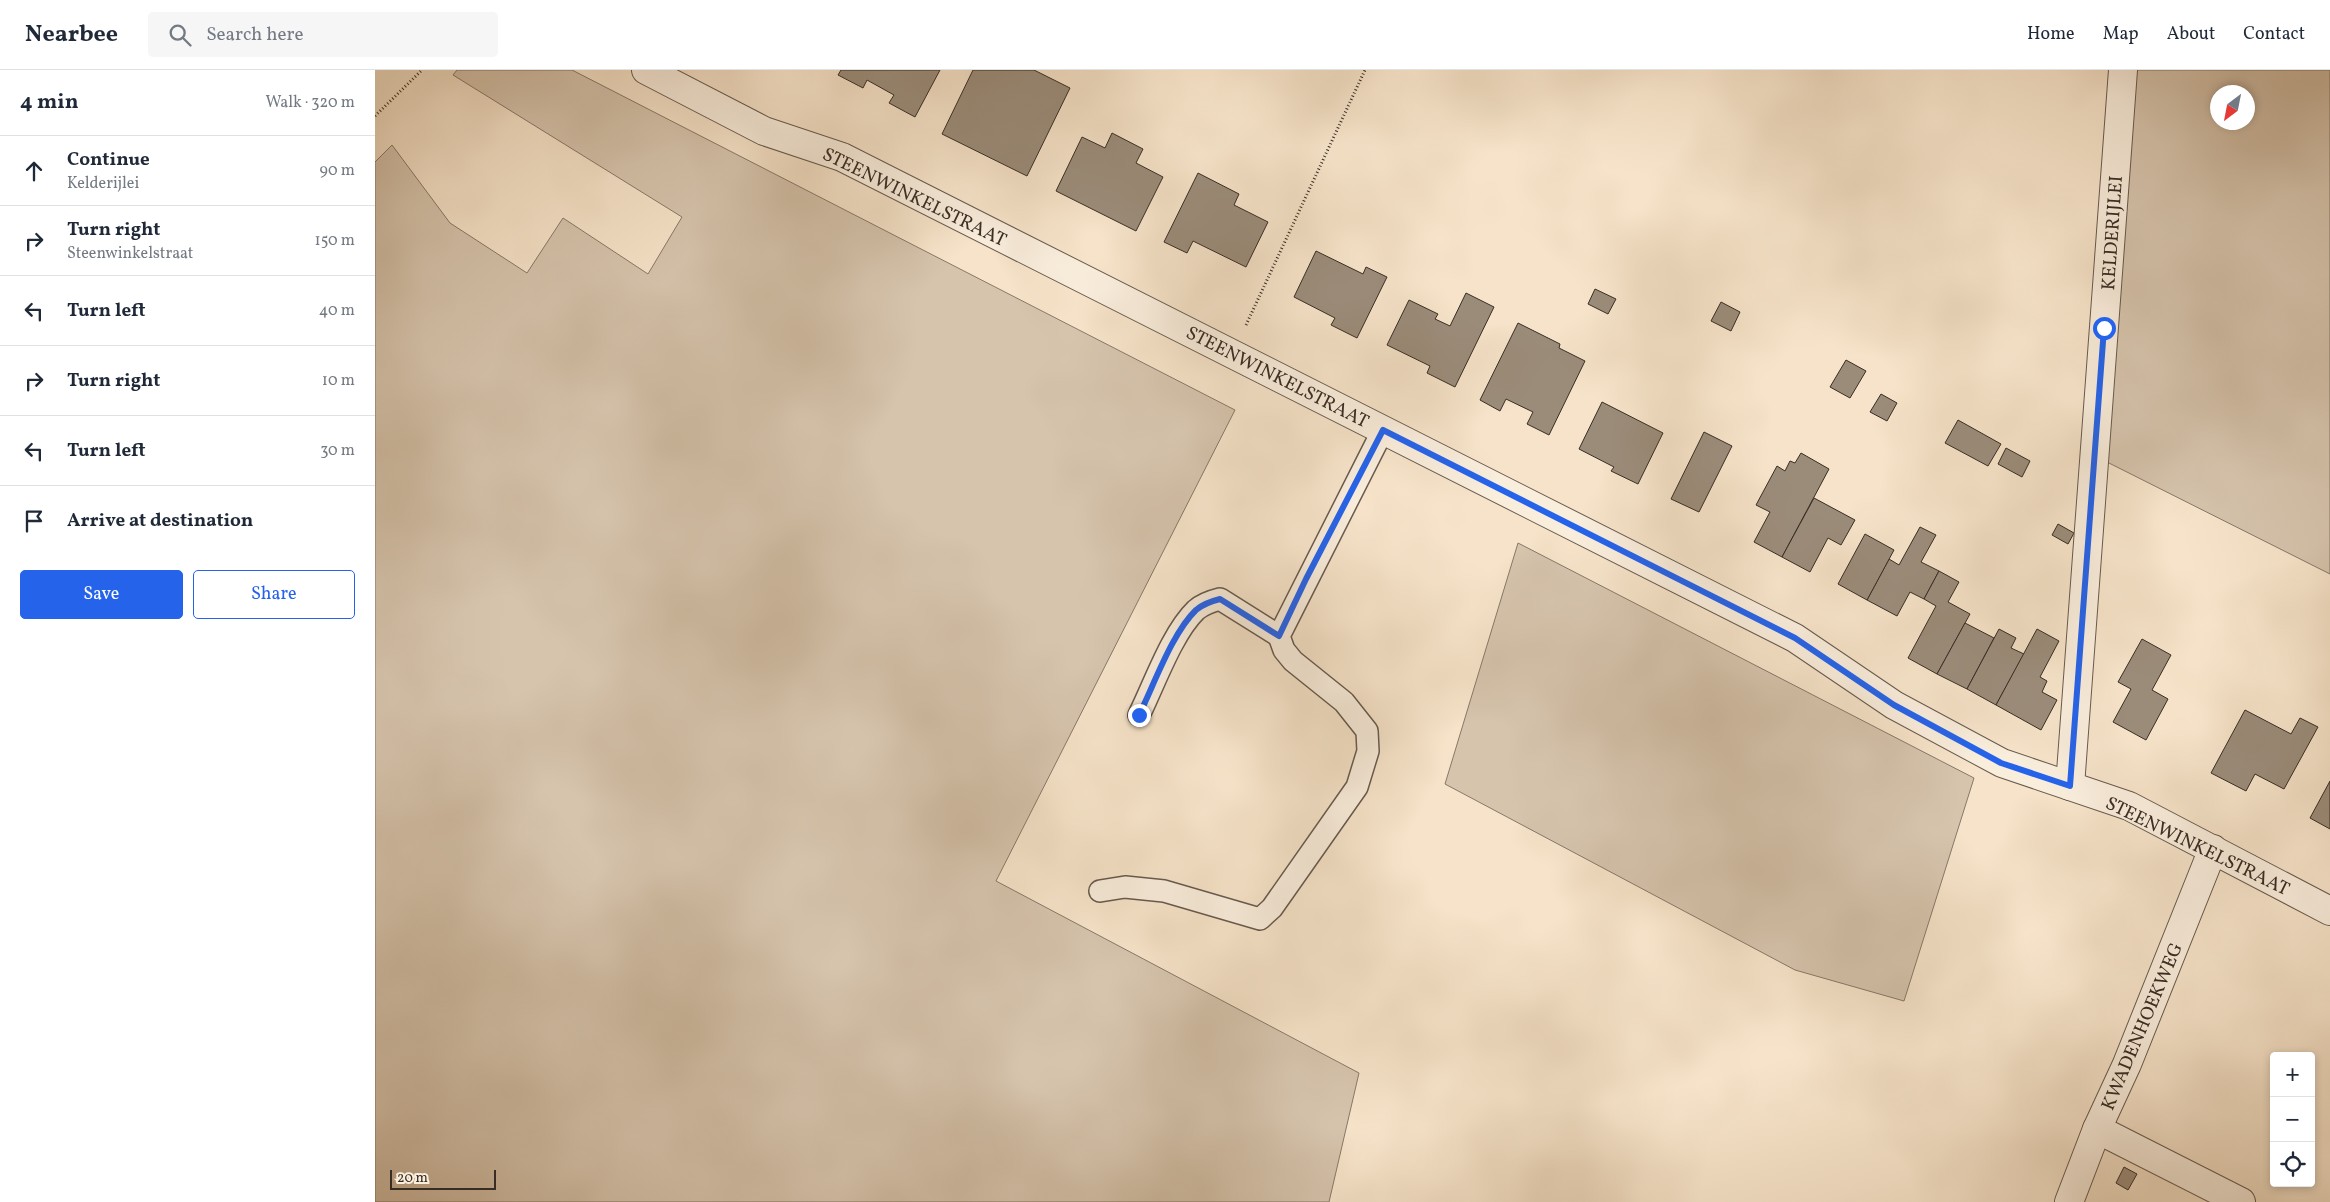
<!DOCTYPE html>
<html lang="en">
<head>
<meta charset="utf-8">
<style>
  :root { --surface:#fff; --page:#f6f6f7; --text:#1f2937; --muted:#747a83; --line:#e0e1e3; --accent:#2563eb }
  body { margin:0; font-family:Vollkorn,serif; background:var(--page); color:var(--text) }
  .controls { position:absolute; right:15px; bottom:15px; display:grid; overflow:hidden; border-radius:5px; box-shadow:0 2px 8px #0003 }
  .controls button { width:45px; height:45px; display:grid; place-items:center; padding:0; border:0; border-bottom:1px solid var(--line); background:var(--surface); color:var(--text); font:25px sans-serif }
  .compass { position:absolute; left:1835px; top:15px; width:45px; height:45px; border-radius:50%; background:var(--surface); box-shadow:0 2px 8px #0003; rotate:212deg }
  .scale { position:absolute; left:15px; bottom:12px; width:106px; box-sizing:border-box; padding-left:5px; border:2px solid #382d25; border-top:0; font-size:14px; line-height:18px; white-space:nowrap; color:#382d25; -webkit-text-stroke:4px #f9eddc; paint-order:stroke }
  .stop { position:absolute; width:15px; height:15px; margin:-11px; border:4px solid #2563eb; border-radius:50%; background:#fff }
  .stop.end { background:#2563eb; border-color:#fff; box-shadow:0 1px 5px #0008 }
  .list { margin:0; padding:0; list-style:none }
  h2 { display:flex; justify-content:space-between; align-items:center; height:65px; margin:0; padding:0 20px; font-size:21px }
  h2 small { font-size:16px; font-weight:400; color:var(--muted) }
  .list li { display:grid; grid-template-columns:32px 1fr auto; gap:15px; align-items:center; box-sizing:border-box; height:70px; padding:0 20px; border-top:1px solid var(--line) }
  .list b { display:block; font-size:19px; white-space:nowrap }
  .list p { margin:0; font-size:16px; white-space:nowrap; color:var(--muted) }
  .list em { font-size:16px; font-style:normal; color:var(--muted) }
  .actions { display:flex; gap:10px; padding:15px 20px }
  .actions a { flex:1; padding:11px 0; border:1px solid var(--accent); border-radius:5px; text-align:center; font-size:18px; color:var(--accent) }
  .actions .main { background:var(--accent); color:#fff }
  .icon { flex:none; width:28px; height:28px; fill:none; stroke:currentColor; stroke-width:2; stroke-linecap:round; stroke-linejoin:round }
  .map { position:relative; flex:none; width:1955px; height:1132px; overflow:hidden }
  header { display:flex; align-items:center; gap:30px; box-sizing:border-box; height:70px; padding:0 25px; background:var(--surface); border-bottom:1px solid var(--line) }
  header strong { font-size:24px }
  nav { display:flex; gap:28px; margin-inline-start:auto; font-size:18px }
  .search { width:350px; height:45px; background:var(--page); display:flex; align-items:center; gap:12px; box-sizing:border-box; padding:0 18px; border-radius:5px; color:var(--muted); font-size:19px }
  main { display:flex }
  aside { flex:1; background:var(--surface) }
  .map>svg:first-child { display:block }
  .green { fill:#d6c4ad; stroke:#877869; fill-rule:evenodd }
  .building { fill:#9b8c7a; stroke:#382d25 }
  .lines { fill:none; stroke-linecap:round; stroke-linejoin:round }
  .service-casing { stroke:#685a4e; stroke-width:24 }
  .minor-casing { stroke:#685a4e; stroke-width:30 }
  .tertiary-casing { stroke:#685a4e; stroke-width:30 }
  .path { stroke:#382d25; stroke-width:3; stroke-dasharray:1 2.5; stroke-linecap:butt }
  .service { stroke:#f9eddc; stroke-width:21 }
  .minor { stroke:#f9eddc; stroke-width:28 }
  .tertiary { stroke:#f9eddc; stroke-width:28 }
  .route { stroke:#2563eb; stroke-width:6 }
  .labels { text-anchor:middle; stroke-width:4; stroke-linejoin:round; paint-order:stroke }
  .street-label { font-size:19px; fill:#382d25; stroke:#f9eddc }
</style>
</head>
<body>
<header>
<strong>Nearbee</strong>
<div class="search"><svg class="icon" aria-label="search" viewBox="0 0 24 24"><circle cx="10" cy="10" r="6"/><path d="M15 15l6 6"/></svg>Search here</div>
<nav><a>Home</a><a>Map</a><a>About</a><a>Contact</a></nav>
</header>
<main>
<aside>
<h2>4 min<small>Walk · 320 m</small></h2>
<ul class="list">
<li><svg class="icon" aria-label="ahead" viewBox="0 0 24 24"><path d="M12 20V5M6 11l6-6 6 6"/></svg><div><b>Continue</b><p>Kelderijlei</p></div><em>90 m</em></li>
<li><svg class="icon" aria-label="right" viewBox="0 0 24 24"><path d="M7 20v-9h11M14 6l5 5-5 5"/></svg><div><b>Turn right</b><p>Steenwinkelstraat</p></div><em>150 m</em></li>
<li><svg class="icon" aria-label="left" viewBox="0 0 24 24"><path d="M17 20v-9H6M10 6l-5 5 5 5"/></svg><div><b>Turn left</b></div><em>40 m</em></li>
<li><svg class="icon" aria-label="right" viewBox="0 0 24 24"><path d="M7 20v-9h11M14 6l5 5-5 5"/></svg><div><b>Turn right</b></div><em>10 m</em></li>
<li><svg class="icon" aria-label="left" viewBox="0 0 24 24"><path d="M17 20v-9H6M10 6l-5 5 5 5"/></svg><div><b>Turn left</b></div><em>30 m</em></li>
<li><svg class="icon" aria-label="arrive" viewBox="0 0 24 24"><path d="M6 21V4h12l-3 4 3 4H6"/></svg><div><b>Arrive at destination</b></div></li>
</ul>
<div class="actions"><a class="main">Save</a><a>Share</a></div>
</aside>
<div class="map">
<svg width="1955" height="1132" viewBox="0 0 1955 1132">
  <rect width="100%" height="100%" fill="#f6e3c9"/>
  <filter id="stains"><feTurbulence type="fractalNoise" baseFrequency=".004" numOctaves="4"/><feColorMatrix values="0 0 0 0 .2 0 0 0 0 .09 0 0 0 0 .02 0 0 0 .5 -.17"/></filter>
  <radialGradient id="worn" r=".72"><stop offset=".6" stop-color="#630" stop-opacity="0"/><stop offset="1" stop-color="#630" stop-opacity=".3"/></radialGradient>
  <g class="green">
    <polygon points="82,0 197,0 860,340 621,811 984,1003 954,1132 0,1132 0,92 17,75 75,153 152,203 188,148 273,204 307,147 78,5"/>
    <path d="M1748,0H1955V504L1720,386ZM1842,22H1872V52H1842Z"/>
    <polygon points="1143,473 1599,708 1529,931 1420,900 1070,714"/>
  </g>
  <g class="building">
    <polygon points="466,0 565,0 540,47 514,33 519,25 492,10 488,18 463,5"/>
    <polygon points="598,0 659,0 695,18 652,106 567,64"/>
    <polygon points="737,63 768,79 761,93 788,107 761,161 681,121 707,67 730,78"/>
    <polygon points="823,103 864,124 859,135 893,152 871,197 818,171 812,183 789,172"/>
    <polygon points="941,181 988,204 991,197 1012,207 982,268 956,255 960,248 919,227"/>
    <polygon points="1220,219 1241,229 1233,244 1213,234"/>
    <polygon points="1091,223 1119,237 1080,317 1052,303 1055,296 1012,275 1034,230 1063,244 1060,249 1075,256"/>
    <polygon points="1346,232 1365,242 1356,261 1336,251"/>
    <polygon points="1143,253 1185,274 1184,278 1210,291 1174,365 1152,354 1158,342 1131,329 1125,341 1105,330"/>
    <polygon points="1471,290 1491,301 1475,328 1455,317"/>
    <polygon points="1506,324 1522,333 1512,351 1495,342"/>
    <polygon points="1227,332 1288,363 1263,414 1236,401 1239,397 1204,379"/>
    <polygon points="1583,350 1626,374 1613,396 1570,373"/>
    <polygon points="1329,362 1357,376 1324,442 1296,429"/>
    <polygon points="1631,378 1655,391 1647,407 1623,394"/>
    <polygon points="1426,383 1454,399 1407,487 1379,472 1395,442 1381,435 1402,396 1410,401 1415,391 1420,393"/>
    <polygon points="1439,428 1480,450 1466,475 1453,468 1435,502 1407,487"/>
    <polygon points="1683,454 1699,463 1693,474 1677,465"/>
    <polygon points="1545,457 1561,465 1546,492 1564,501 1549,529 1535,522 1522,546 1492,530 1514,489 1524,495"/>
    <polygon points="1490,464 1519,480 1492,530 1463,514"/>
    <polygon points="1564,501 1584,512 1573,532 1595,544 1562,604 1533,588 1561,536 1549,529"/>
    <polygon points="1590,553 1619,568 1592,619 1562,604"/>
    <polygon points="1624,559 1641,568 1636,578 1649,584 1621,635 1592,619"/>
    <polygon points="1662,559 1684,571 1665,607 1672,611 1667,622 1682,630 1666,660 1621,635"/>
    <polygon points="1767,569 1796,585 1777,620 1793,629 1771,670 1738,652 1756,619 1743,612"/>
    <polygon points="1870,640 1916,664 1925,648 1943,657 1909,719 1880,704 1871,721 1836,703"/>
    <polygon points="1955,711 1955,759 1935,748"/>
    <polygon points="1749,1097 1762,1104 1753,1120 1741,1113"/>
  </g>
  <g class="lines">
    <g class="service-casing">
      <g id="service">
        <path d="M764,645C779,615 797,563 821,540C828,534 837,531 845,529L904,566"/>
        <polyline points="725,821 750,817 789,821 885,849 897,838 982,717 993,681 992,661 969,632 918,591 909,580 904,566 1008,360"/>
      </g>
    </g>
    <g class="minor-casing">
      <g id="minor">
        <polyline points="1695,716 1748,0"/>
        <polyline points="1722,1059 1866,1132"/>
        <polyline points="1694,1132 1722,1059 1752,994 1838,779"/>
      </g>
    </g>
    <g class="tertiary-casing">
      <polyline id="tertiary" points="271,0 389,61 467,87 1420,568 1519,635 1627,693 1754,736 1955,841"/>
    </g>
    <g class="path">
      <polyline points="0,46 47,0"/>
      <polyline points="871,255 990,0"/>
    </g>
    <use href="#service" class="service"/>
    <use href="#minor" class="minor"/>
    <use href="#tertiary" class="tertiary"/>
  </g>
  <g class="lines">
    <path class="route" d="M764,645C779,615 797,563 821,540C828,534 837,531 845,529L904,566L931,509L1008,360L1420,568L1519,635L1626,693L1695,716L1729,258"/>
  </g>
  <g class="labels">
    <g class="street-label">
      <text transform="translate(540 126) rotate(26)" y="7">STEENWINKELSTRAAT</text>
      <text transform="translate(1736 163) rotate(-86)" y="7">KELDERIJLEI</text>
      <text transform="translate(903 306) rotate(27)" y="7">STEENWINKELSTRAAT</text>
      <text transform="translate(1823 775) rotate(26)" y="7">STEENWINKELSTRAAT</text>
      <text transform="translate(1766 956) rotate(-67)" y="7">KWADENHOEKWEG</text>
    </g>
  </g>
  <rect width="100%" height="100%" filter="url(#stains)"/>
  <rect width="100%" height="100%" fill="url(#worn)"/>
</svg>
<div class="controls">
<button>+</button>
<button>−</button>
<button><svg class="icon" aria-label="locate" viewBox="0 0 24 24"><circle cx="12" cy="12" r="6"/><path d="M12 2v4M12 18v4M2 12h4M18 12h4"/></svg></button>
</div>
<svg class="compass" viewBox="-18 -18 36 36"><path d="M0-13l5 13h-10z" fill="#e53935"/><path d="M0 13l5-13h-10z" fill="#747a83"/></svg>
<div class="scale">20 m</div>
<div class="stop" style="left:1729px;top:258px"></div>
<div class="stop end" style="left:764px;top:645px"></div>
</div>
</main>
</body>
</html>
